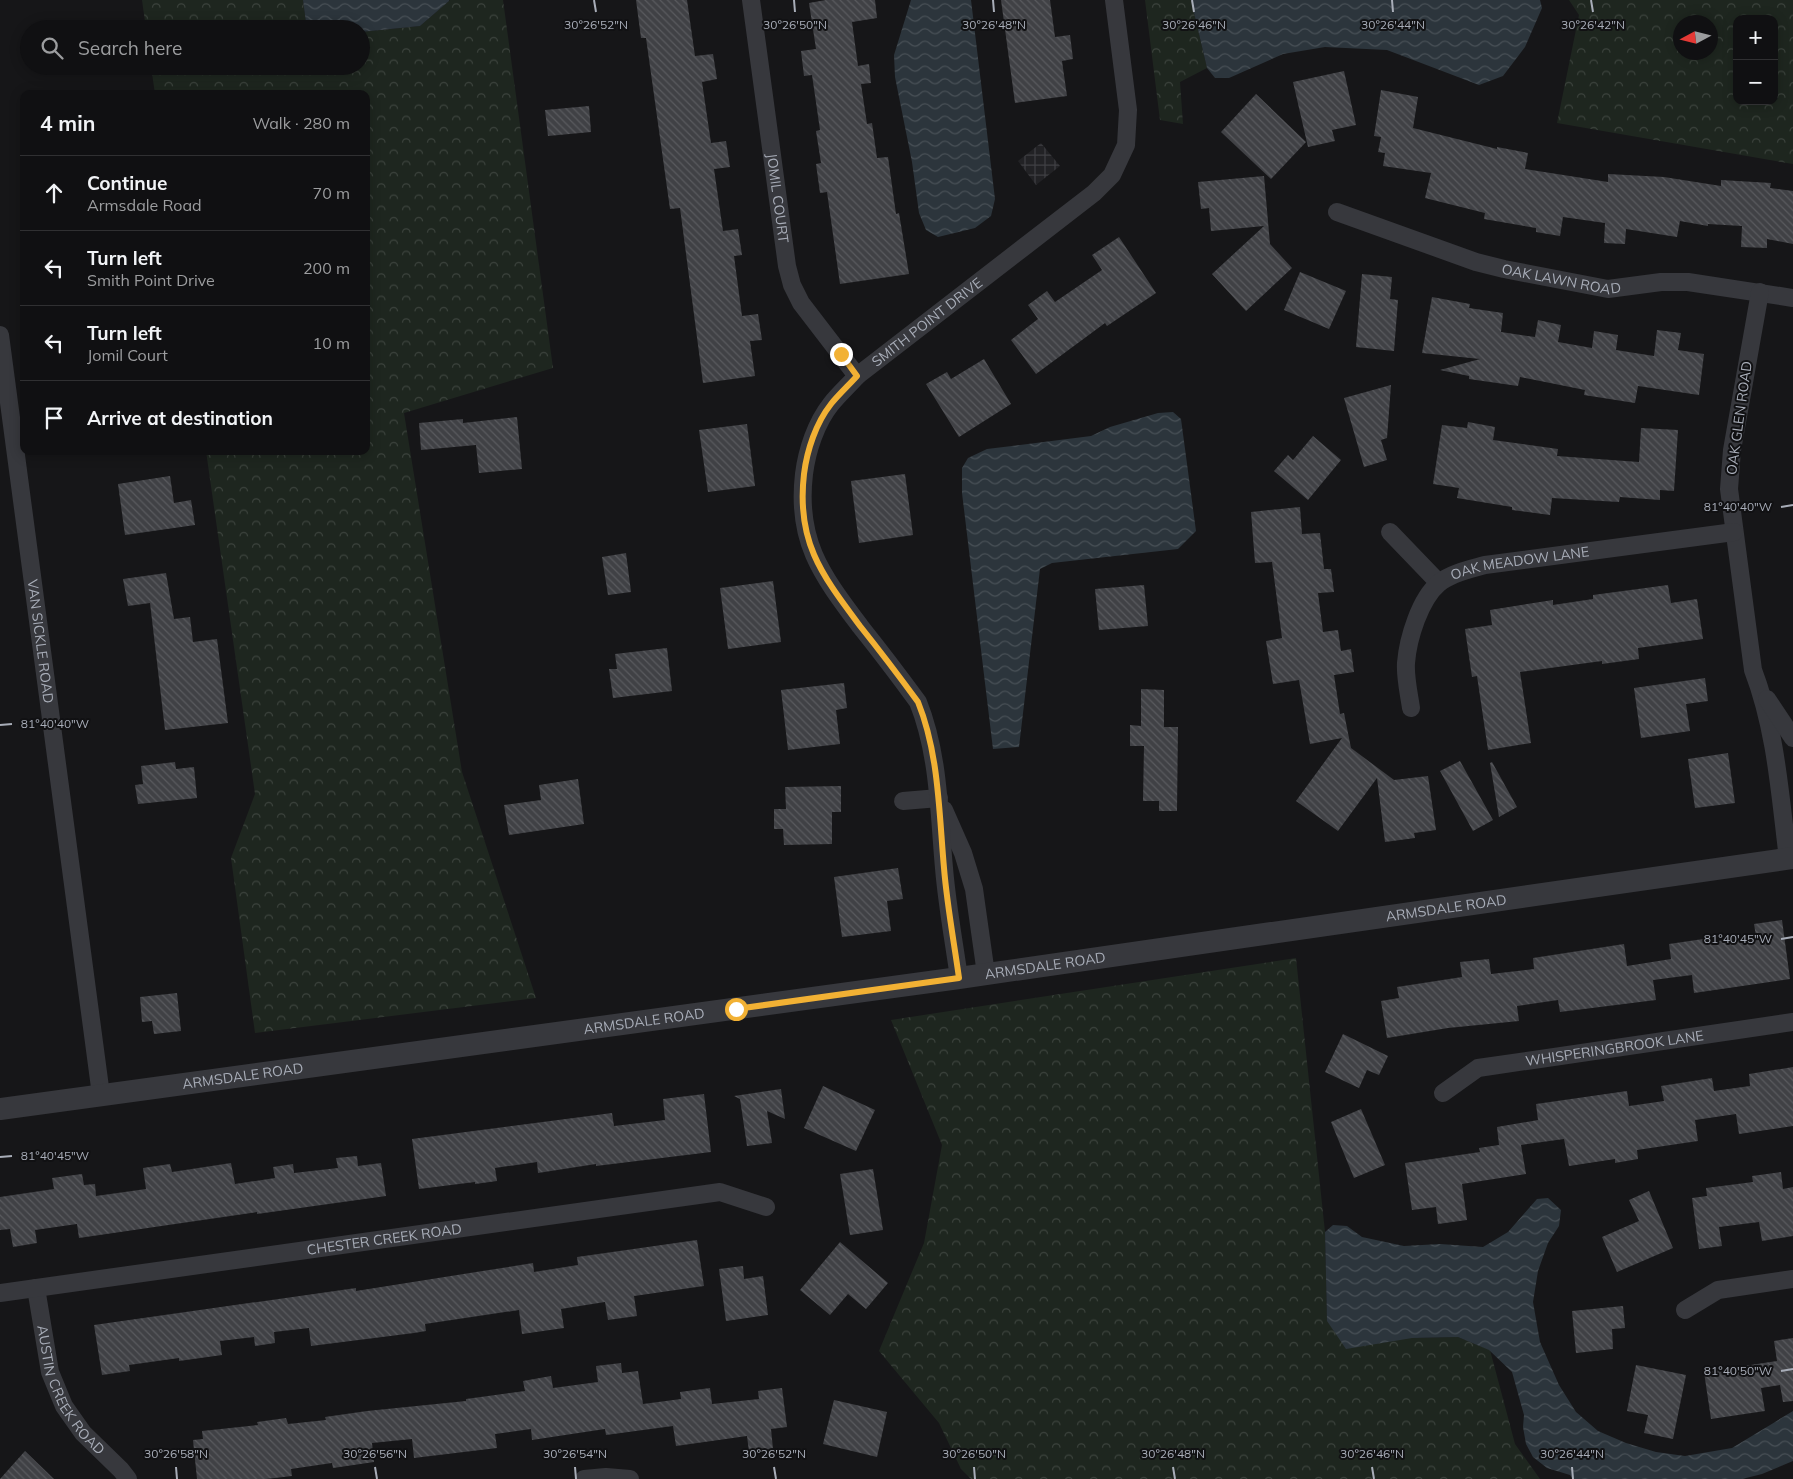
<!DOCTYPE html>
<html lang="en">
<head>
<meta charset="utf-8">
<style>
  :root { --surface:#101012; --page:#19191b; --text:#f1f3f6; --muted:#9c9d9f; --line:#303032 }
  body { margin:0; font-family:Mulish,sans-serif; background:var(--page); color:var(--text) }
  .controls { position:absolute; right:15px; top:15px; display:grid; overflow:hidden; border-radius:10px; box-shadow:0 2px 12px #0003 }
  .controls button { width:45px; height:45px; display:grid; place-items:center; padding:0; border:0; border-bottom:1px solid var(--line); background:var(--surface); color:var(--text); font:25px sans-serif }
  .compass { position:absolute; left:1673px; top:15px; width:45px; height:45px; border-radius:50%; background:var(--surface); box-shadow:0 2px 12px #0003; rotate:263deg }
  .stop { position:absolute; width:15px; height:15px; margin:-11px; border:4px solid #f2b134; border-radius:50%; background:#fff }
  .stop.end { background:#f2b134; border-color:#fff; box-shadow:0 1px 5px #0008 }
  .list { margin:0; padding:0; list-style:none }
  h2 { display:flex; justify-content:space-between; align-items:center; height:65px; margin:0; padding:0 20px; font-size:21px }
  h2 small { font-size:16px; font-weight:400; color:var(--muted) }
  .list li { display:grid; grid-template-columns:32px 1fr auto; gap:15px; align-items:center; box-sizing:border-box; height:75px; padding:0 20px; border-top:1px solid var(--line) }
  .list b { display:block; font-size:19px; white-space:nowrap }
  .list p { margin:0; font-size:16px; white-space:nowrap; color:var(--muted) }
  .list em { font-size:16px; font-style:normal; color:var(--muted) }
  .icon { flex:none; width:28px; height:28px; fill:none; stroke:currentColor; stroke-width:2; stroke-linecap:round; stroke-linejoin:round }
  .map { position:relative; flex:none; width:1793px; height:1479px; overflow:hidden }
  .search { position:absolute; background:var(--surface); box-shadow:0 2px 12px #0003; left:20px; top:20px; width:350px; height:55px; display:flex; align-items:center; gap:12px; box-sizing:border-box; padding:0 18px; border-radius:28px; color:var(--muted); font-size:19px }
  .panel { position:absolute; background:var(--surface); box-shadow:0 2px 12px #0003; left:20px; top:90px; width:350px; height:365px; border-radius:10px }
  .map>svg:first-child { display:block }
  .industrial { fill:url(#industrial-grid) }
  .forest { fill:url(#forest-crowns); fill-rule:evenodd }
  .water { fill:url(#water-waves) }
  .building { fill:url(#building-back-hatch) }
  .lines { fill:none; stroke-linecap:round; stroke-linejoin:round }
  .minor { stroke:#37383d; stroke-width:18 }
  .tertiary { stroke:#37383d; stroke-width:22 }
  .route { stroke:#f2b134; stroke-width:6 }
  .ticks { fill:none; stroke:#a8adb8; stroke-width:2 }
  .labels { text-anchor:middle; stroke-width:4; stroke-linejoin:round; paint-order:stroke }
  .street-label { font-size:14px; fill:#a8adb8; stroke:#111113 }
  .ticks-label { font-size:12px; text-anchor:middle; fill:#a8adb8; stroke:#111113; stroke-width:4; stroke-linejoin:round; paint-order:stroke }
</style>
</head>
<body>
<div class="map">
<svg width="1793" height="1479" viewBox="0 0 1793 1479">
  <defs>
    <pattern id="industrial-grid" width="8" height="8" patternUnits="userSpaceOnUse" patternTransform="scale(1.25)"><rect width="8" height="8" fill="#222225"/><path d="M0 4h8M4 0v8" fill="none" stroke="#3f3f43"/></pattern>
    <pattern id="forest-crowns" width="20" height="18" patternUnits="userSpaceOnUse" patternTransform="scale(1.25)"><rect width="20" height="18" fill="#1e261f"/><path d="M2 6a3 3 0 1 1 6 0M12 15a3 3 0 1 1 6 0" fill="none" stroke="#3c433d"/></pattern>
    <pattern id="water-waves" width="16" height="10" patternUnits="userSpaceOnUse" patternTransform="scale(1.25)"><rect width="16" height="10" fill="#2c353c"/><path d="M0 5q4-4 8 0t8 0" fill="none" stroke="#485056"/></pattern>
    <pattern id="building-back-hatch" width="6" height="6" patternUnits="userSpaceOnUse" patternTransform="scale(1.25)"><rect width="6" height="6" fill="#404145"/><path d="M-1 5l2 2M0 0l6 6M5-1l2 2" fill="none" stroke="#595a5e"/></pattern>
  </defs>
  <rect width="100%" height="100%" fill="#161618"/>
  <polygon class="industrial" points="1041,143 1060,166 1036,185 1018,161"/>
  <g class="forest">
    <polygon points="142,0 303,0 306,23 314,29 146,29"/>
    <polygon points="450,0 503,0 553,368 404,413 462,772 536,998 255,1033 231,858 255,794 206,451 366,451 366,94 155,94 151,66 361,66 361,32 420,26"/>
    <polygon points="1145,0 1191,0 1207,68 1180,82 1183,124 1160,120"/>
    <path d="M1569,0H1793V164L1557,123L1579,15ZM1737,19H1774V101H1737ZM1710,22V52H1680V22Z"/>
    <polygon points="1296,958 1325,1232 1327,1321 1412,1338 1458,1337 1490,1350 1515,1444 1540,1479 971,1479 961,1469 939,1423 879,1351 924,1243 942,1145 891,1020"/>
  </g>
  <g class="water">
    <polygon points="303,0 449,0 449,1 420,26 361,32 361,29 314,29 306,23"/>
    <polygon points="911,0 971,0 995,199 991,216 975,228 938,237 926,230 919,213 912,162 895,77 894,55"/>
    <polygon points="1191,0 1540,0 1542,8 1525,47 1503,76 1479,85 1387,50 1325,47 1283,54 1229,78 1215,78 1207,68"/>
    <polygon points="1173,412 1181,419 1196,531 1178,549 1052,563 1040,569 1019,747 993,749 962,493 962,468 968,458 987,449 1091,436 1110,427 1158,413"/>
    <polygon points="1548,1198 1561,1210 1559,1226 1548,1243 1538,1271 1533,1302 1540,1342 1559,1385 1576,1412 1598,1431 1626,1443 1656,1452 1685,1456 1732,1448 1793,1411 1793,1461 1762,1474 1742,1479 1573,1479 1570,1475 1547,1468 1533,1457 1526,1444 1523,1427 1524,1415 1512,1372 1489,1350 1458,1337 1412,1338 1346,1349 1327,1321 1325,1232 1333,1225 1347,1226 1362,1237 1404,1246 1440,1244 1483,1247 1508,1232 1537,1199"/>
  </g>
  <g class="building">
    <polygon points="636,0 687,0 695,56 713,54 717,79 702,82 711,143 726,141 730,167 714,169 723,231 738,229 742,255 734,256 742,316 758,314 762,340 750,341 755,376 703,383 680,208 670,209 646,38 641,38"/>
    <polygon points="826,0 875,0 877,18 852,22 858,66 869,64 871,83 861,84 867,124 872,123 877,158 888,157 896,214 899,213 909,274 840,284 827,192 820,193 816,164 821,163 816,131 820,130 812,75 804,76 801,51 816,49 809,3"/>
    <polygon points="1001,0 1050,0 1055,37 1070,35 1073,59 1062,61 1067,96 1015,103"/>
    <polygon points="1344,71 1356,125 1332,130 1335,141 1308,147 1293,82"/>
    <polygon points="1381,90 1418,97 1413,128 1497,149 1497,147 1528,153 1525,169 1608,182 1608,174 1664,177 1721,186 1721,180 1771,183 1770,188 1793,191 1793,244 1767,239 1767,248 1741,247 1742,226 1708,224 1708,226 1680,221 1677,237 1626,229 1625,244 1604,243 1605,223 1563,217 1560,236 1536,232 1536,228 1484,219 1485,213 1425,198 1431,173 1383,166 1385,153 1378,152 1381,137 1374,136"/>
    <polygon points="1256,94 1306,142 1271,179 1221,132"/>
    <polygon points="589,106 591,132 548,136 545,110"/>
    <polygon points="1264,176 1270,244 1292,268 1246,311 1212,274 1264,226 1211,231 1209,208 1201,209 1198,182"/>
    <polygon points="1119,237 1156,293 1107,326 1105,323 1036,374 1011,340 1038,319 1028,305 1047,291 1055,302 1102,270 1092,255"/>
    <polygon points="1300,272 1346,291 1329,329 1284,310"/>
    <polygon points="1362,274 1392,277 1390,299 1398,300 1394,351 1356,347"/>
    <polygon points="1432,297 1470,304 1469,308 1503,313 1501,332 1535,337 1538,320 1561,325 1558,342 1592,348 1594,331 1618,335 1616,350 1654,356 1657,330 1681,333 1678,350 1704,354 1699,395 1638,386 1635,403 1584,395 1585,390 1520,377 1518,386 1469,379 1469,376 1440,370 1480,359 1422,353"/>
    <polygon points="984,359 1011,404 959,437 926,384 947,372 951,379"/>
    <polygon points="1391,385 1387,438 1381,440 1387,460 1364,467 1344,398"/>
    <polygon points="517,417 522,469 479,473 476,445 421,450 419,423 463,419 463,423"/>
    <polygon points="1468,422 1495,427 1493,440 1558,449 1557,456 1639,462 1641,428 1678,430 1674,491 1660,490 1660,500 1620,497 1619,502 1552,498 1550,515 1512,510 1512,507 1457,498 1459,488 1433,484 1442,425 1467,428"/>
    <polygon points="747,424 755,486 708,492 699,430"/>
    <polygon points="1313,436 1341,460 1308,500 1274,471 1288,455 1293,460"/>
    <polygon points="905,474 913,535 859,543 851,481"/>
    <polygon points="170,476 174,503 191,500 195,525 125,535 118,484"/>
    <polygon points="1300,507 1302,534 1320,533 1324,569 1331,569 1334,592 1318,593 1323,632 1338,630 1341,651 1351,649 1354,672 1334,675 1340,714 1344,713 1351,748 1394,780 1428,776 1436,830 1414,833 1415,838 1385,842 1377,778 1338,831 1296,801 1342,738 1310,744 1299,680 1273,684 1266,641 1282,638 1272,562 1255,563 1251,512"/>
    <polygon points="626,553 631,592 608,595 602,557"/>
    <polygon points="166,573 174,619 190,617 193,642 217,639 228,723 165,730 150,603 128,606 123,579"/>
    <polygon points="773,581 781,642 728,649 720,588"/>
    <polygon points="1144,585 1148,626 1099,630 1095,589"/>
    <polygon points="1668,585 1671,603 1697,599 1703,639 1638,648 1639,659 1602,664 1602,661 1520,672 1531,743 1488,750 1477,676 1472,677 1465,629 1492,625 1490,610 1553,600 1553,605 1593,599 1593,595"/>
    <polygon points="667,648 672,691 613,698 609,669 617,669 615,654"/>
    <polygon points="1705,678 1708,701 1686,704 1690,731 1641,738 1634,688"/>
    <polygon points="844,683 847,708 836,710 840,744 788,750 781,690"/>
    <polygon points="1141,689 1164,690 1164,727 1178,727 1177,811 1159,811 1159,801 1143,801 1144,746 1130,746 1130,725 1141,726"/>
    <polygon points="1728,753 1735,803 1695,808 1688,759"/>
    <polygon points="1460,761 1493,820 1473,831 1440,771"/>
    <polygon points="175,762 176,769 194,767 197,798 138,804 135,785 143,784 141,766"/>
    <polygon points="1492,762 1517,807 1499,817 1490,763"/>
    <polygon points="578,779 584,824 509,835 504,805 541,800 539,785"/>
    <polygon points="841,786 841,812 832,812 832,844 784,845 783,829 774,829 774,809 786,809 785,787"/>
    <polygon points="898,868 903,899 887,901 891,931 842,937 834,877"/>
    <polygon points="1782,920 1790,979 1694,993 1692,975 1653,980 1656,1000 1560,1012 1558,1000 1517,1006 1519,1021 1448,1028 1387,1038 1381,1001 1399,998 1397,987 1462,977 1460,962 1489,959 1491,974 1534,969 1533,958 1624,944 1627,966 1671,959 1669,944 1710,938 1711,942 1756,936 1754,924"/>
    <polygon points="177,993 181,1031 154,1034 152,1021 142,1022 140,997"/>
    <polygon points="1343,1034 1388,1056 1379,1075 1367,1070 1359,1088 1325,1072"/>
    <polygon points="1793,1067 1793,1126 1739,1134 1736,1114 1695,1120 1698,1141 1637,1150 1638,1159 1615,1163 1615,1159 1569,1166 1564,1139 1521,1145 1526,1174 1462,1184 1467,1220 1438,1224 1436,1207 1412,1210 1405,1163 1480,1152 1479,1148 1499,1145 1497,1127 1538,1120 1536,1104 1627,1091 1629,1106 1664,1101 1661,1086 1712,1078 1714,1091 1750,1086 1749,1074"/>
    <polygon points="823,1086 875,1110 856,1151 804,1128"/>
    <polygon points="781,1089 785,1119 767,1111 772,1143 747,1146 740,1099 734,1096"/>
    <polygon points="704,1094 711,1152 596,1166 596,1164 538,1173 537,1162 495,1168 497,1181 475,1184 475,1182 419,1189 412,1139 612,1113 614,1126 665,1120 663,1099"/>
    <polygon points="1361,1109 1385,1165 1354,1178 1331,1122"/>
    <polygon points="357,1156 358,1166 381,1163 386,1196 257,1214 257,1212 79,1238 77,1224 35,1230 37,1243 13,1247 10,1229 0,1230 0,1197 54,1189 52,1178 82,1174 84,1185 95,1184 96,1196 146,1189 143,1168 170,1164 172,1172 231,1163 235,1184 275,1178 273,1167 293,1164 294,1173 338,1168 336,1158"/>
    <polygon points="873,1169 883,1230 850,1235 840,1174"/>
    <polygon points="1781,1172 1783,1189 1793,1187 1793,1236 1762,1241 1759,1222 1719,1227 1722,1246 1699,1249 1692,1198 1707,1196 1706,1188 1753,1182 1752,1176"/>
    <polygon points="1649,1191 1673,1248 1617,1272 1602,1237 1639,1221 1629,1200"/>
    <polygon points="697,1240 704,1286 634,1296 637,1316 608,1320 605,1302 561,1309 564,1328 522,1334 519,1310 425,1324 426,1331 414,1333 311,1346 309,1328 274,1332 275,1343 255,1346 254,1337 220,1341 222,1355 179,1361 179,1358 129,1365 130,1371 102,1375 94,1325 356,1288 356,1291 533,1263 534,1272 578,1265 577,1257"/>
    <polygon points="840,1242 888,1283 866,1309 848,1294 830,1315 800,1290"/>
    <polygon points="743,1266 744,1279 763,1276 768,1315 726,1321 719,1269"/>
    <polygon points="1623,1306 1625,1328 1612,1329 1613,1349 1576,1353 1572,1311"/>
    <polygon points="1793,1338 1793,1401 1783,1402 1780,1385 1761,1388 1765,1411 1711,1419 1704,1372 1777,1361 1774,1341"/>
    <polygon points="621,1363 622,1373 638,1371 643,1404 681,1399 680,1392 710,1388 712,1404 759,1399 758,1391 782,1388 787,1427 771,1429 773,1449 749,1452 747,1436 676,1446 673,1426 606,1435 605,1429 532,1440 531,1429 495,1434 497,1448 414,1458 412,1439 372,1443 374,1462 333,1468 332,1463 291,1469 292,1476 266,1479 197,1479 193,1440 203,1439 202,1431 258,1425 257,1422 286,1418 288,1424 326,1420 325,1417 367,1411 466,1401 466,1399 525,1391 523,1381 551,1376 553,1388 598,1382 596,1366"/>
    <polygon points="1636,1365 1686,1375 1673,1439 1644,1433 1648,1415 1627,1411"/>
    <polygon points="834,1400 887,1412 877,1457 823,1444"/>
    <polygon points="25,1451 54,1479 0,1479"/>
  </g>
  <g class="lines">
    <g class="minor">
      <path id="s1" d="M751,0L787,266L792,285L801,303L857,376"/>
      <path id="s2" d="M1337,212L1476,262L1504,269L1608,289L1661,282H1688L1793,298"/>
      <path d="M1760,292L1732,450L1729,489L1753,670C1776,730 1780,795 1788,859"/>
      <path id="s3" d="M0,335L101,1095"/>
      <polyline points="1390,532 1439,583"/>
      <polyline points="1767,699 1793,738"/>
      <path id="s4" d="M1411,708C1409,694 1405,677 1406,663C1408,638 1420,599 1439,583C1451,573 1471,569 1485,565L1734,532"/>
      <polyline points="903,801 939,798"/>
      <polyline points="944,810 963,853 974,889 986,974"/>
      <path id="s5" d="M959,978C954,942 947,905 944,868C939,813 939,754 918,702C899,676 880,651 860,626C822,575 796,542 804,474C807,450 816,423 831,404C839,394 849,385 857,376L1094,193L1112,175L1126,145L1128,110L1114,0"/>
      <path id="s6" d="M1443,1093L1478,1068L1793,1022"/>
      <path id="s7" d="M36,1288L50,1372L64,1406L83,1433L121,1470L128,1479"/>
      <path id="s8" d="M0,1293L720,1192L766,1207"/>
      <polyline points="1685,1310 1718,1290 1793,1279"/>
      <polyline points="584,1479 606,1477 630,1479"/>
    </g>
    <path class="tertiary" id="s9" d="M0,1109L959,978L1793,858"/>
  </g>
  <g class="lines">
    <path class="route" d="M736,1009L959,978C954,942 947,905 944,868C939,813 939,754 918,702C899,676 880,651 860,626C822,575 796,542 804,474C807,450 816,423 831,404C839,394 849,385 857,376L841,354"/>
  </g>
  <path class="ticks" d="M594,0L596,12M794,0L795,12M993,0L994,12M1192,0L1194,12M1392,0L1393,12M1591,0L1593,12M1781,507L1793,505M0,725L12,724M1781,939L1793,937M0,1157L12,1156M1781,1371L1793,1369M176,1467L177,1479M375,1467L377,1479M575,1467L576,1479M774,1467L776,1479M974,1467L975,1479M1173,1467L1175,1479M1372,1467L1374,1479M1572,1467L1573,1479"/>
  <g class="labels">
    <g class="street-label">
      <text dy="5" stroke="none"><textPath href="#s1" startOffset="200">JOMIL COURT</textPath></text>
      <text dy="5" stroke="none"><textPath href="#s2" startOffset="235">OAK LAWN ROAD</textPath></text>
      <text dy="5" stroke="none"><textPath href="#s5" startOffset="745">SMITH POINT DRIVE</textPath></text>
      <text transform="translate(1739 418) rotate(-82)" y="5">OAK GLEN ROAD</text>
      <text dy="5" stroke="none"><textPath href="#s4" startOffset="218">OAK MEADOW LANE</textPath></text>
      <text dy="5" stroke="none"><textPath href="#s3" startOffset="309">VAN SICKLE ROAD</textPath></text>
      <text dy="5" stroke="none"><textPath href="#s9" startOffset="1460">ARMSDALE ROAD</textPath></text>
      <text dy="5" stroke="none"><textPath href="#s9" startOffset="1055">ARMSDALE ROAD</textPath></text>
      <text dy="5" stroke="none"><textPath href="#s9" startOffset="650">ARMSDALE ROAD</textPath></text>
      <text dy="5" stroke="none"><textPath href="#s6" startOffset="181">WHISPERINGBROOK LANE</textPath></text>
      <text dy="5" stroke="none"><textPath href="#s9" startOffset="245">ARMSDALE ROAD</textPath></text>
      <text dy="5" stroke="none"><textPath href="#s8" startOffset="388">CHESTER CREEK ROAD</textPath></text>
      <text dy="5" stroke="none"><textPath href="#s7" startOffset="110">AUSTIN CREEK ROAD</textPath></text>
    </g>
  </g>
  <g class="ticks-label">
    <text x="596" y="29">30°26'52"N</text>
    <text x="795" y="29">30°26'50"N</text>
    <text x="994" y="29">30°26'48"N</text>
    <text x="1194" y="29">30°26'46"N</text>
    <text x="1393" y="29">30°26'44"N</text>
    <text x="1593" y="29">30°26'42"N</text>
    <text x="1738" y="511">81°40'40"W</text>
    <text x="55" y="728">81°40'40"W</text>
    <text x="1738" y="943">81°40'45"W</text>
    <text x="55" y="1160">81°40'45"W</text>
    <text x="1738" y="1375">81°40'50"W</text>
    <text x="176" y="1458">30°26'58"N</text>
    <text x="375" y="1458">30°26'56"N</text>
    <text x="575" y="1458">30°26'54"N</text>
    <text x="774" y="1458">30°26'52"N</text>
    <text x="974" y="1458">30°26'50"N</text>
    <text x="1173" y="1458">30°26'48"N</text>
    <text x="1372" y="1458">30°26'46"N</text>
    <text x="1572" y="1458">30°26'44"N</text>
  </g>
</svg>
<div class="controls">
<button>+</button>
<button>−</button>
</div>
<svg class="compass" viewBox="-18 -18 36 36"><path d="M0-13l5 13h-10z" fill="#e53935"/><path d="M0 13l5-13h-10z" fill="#9c9d9f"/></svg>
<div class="stop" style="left:736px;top:1009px"></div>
<div class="stop end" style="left:841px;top:354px"></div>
<div class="search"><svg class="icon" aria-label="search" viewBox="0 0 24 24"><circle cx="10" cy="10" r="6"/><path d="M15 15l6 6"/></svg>Search here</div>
<section class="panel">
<h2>4 min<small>Walk · 280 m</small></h2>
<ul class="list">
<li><svg class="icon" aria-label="ahead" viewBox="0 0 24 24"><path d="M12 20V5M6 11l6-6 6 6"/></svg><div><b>Continue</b><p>Armsdale Road</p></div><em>70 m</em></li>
<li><svg class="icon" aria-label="left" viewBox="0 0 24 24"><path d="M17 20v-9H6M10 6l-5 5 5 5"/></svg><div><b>Turn left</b><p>Smith Point Drive</p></div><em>200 m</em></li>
<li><svg class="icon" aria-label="left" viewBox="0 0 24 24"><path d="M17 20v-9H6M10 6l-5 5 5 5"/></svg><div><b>Turn left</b><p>Jomil Court</p></div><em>10 m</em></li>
<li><svg class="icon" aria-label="arrive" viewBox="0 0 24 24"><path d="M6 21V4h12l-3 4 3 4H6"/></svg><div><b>Arrive at destination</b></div></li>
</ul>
</section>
</div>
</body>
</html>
